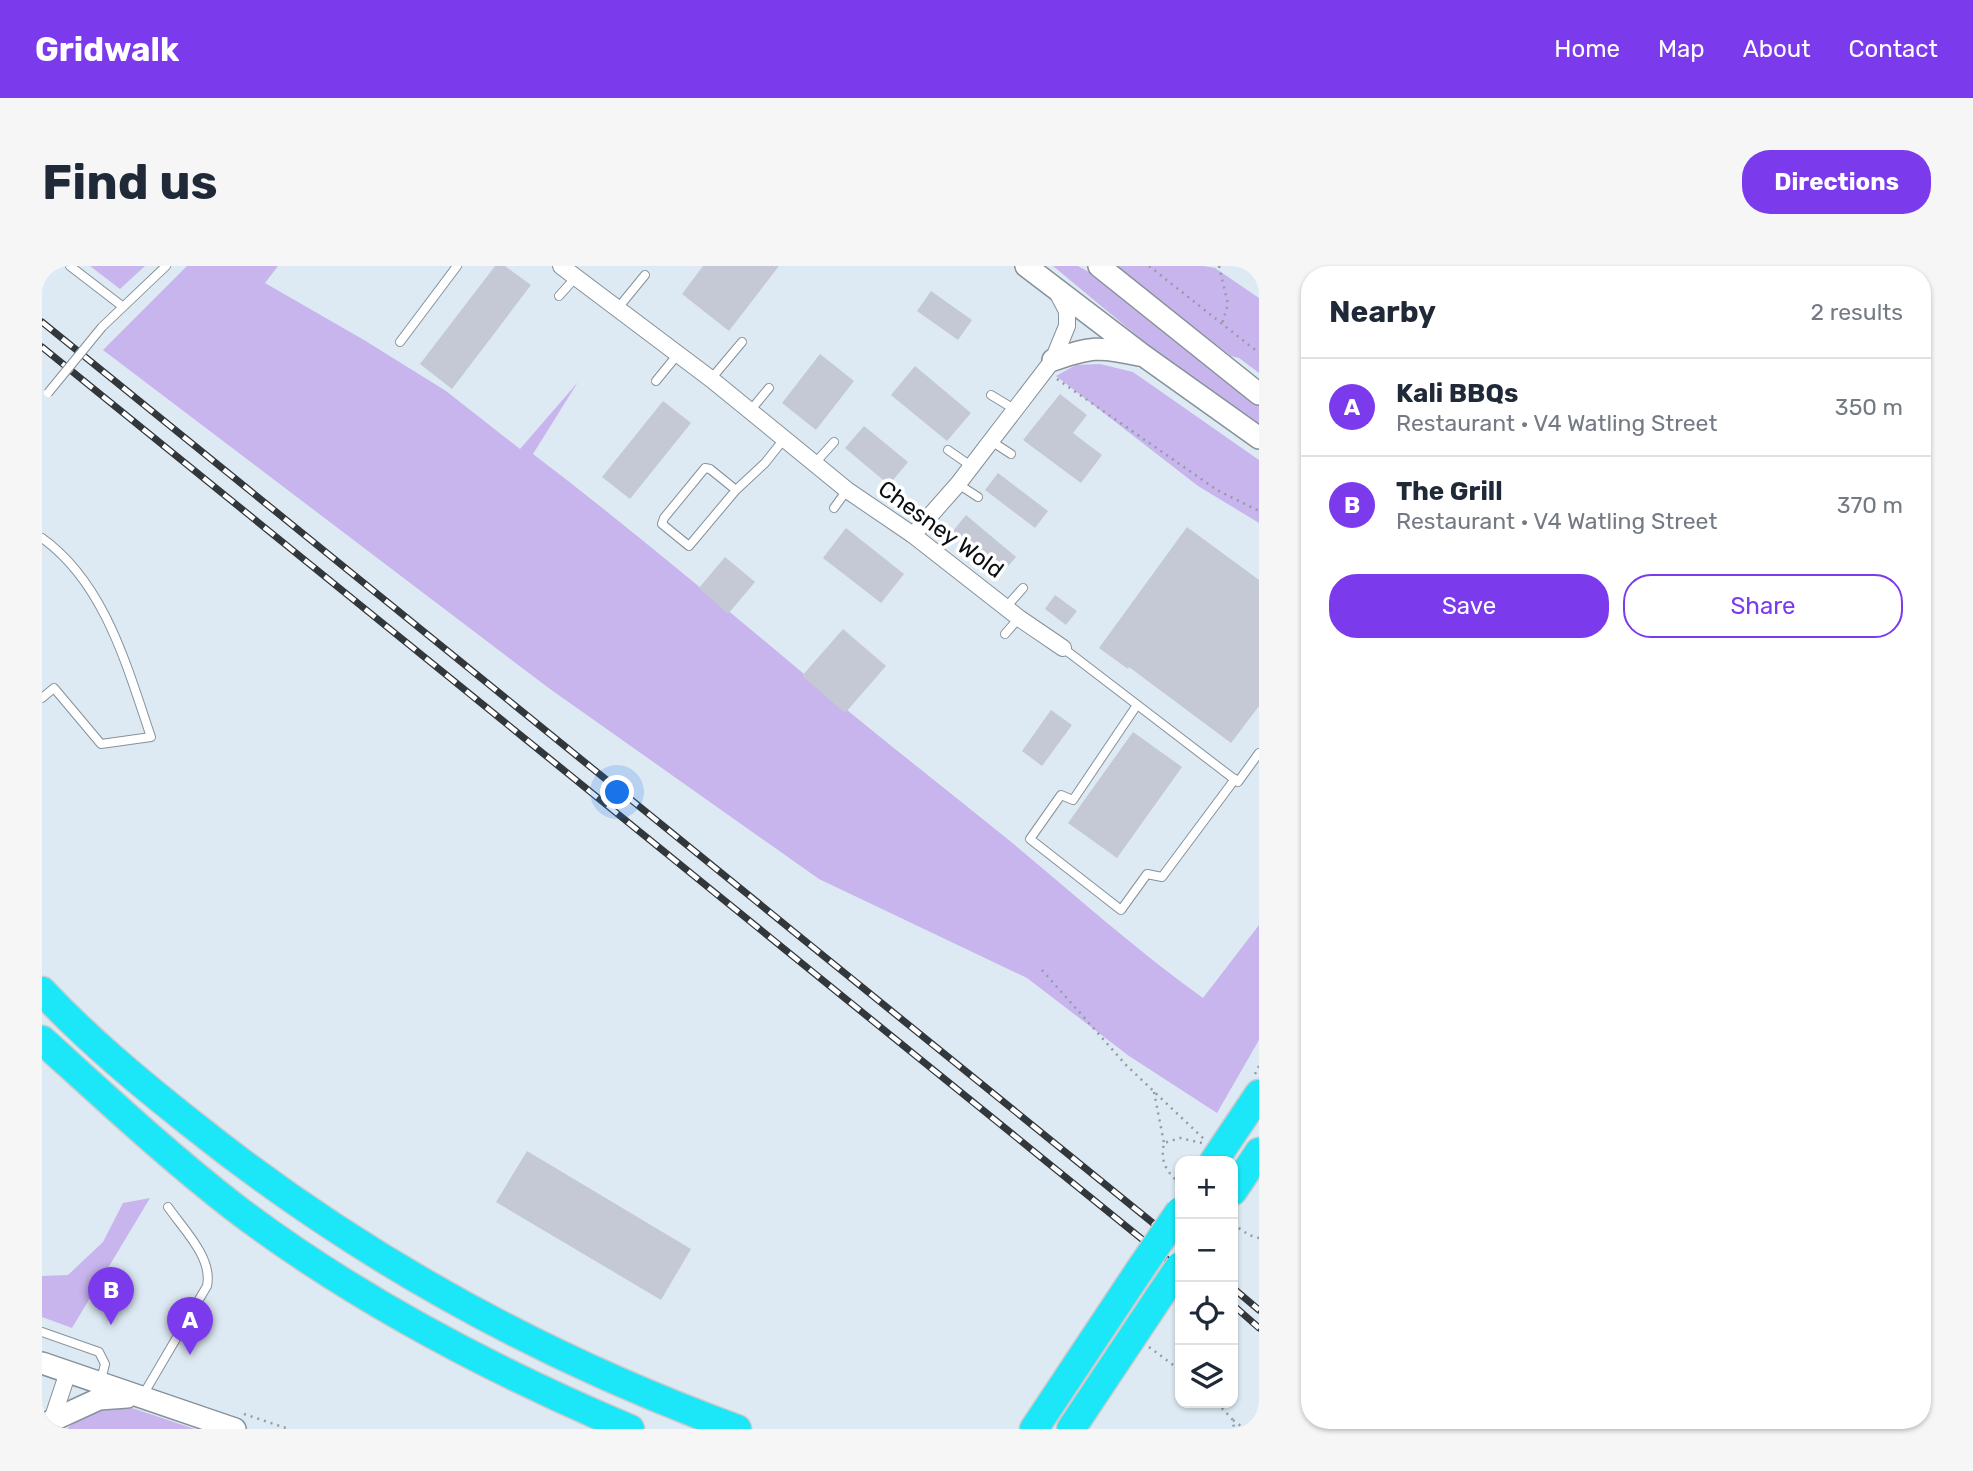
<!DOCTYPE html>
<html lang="en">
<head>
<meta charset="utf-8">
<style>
  :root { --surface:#fff; --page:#f6f6f7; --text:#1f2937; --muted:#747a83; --line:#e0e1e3; --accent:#7c3aed }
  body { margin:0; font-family:Rubik,sans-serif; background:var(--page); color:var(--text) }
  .controls { position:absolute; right:21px; bottom:21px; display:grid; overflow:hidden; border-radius:14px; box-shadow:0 2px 5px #0004 }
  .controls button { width:63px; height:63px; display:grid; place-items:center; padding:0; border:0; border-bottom:2px solid var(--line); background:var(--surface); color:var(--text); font:35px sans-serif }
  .you { position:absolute; left:576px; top:527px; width:24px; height:24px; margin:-18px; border:5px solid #fff; border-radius:50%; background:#1a73e8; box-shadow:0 0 0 10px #1a73e833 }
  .badge { display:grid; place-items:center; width:46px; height:46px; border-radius:50%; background:var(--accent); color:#fff; font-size:23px; font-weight:700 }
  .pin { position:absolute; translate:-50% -58px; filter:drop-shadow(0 2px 4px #0008) }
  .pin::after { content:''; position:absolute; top:37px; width:24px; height:21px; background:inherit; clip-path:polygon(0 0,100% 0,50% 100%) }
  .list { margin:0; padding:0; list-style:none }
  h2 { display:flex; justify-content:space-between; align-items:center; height:91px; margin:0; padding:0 28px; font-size:30px }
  h2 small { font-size:23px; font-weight:400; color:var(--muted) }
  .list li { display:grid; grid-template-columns:46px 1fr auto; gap:21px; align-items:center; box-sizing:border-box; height:98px; padding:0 28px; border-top:2px solid var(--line) }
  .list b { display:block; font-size:26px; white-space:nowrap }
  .list p { margin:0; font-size:23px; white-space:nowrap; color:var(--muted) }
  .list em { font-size:23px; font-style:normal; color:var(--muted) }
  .actions { display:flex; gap:14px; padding:21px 28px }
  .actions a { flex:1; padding:16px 0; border:2px solid var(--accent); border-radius:28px; text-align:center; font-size:24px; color:var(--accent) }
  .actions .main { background:var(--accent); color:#fff }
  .icon { flex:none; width:38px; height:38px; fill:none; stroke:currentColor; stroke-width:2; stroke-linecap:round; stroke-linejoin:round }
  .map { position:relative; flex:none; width:1217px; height:1163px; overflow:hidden; border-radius:28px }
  header { display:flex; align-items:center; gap:42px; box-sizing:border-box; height:98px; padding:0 35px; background:var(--accent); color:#fff }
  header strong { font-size:33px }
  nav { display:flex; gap:38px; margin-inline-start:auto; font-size:24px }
  .intro { display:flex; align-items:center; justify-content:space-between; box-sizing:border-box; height:168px; padding:0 42px }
  h1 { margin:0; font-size:49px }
  .button { padding:18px 32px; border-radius:28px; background:var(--accent); color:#fff; font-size:24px; font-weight:700 }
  main { display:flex; gap:42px; padding:0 42px }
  aside { flex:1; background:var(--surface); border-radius:28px; box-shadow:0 2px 5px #0004 }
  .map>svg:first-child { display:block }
  .green { fill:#c8b5ed }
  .building { fill:#c4c9d5 }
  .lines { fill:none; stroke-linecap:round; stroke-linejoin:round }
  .lane-casing { stroke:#869199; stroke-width:10 }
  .street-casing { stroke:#869199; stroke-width:18 }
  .secondary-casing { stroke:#869199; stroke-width:24 }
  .highway-casing { stroke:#c9cacb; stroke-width:31 }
  .path { stroke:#929ca2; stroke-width:2.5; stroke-dasharray:2 5; stroke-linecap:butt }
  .lane { stroke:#fff; stroke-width:8 }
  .street { stroke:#fff; stroke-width:16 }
  .secondary { stroke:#fff; stroke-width:21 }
  .highway { stroke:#1be7f8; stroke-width:28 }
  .rail-casing { stroke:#31373b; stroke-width:7 }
  .rail { stroke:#fff; stroke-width:4.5; stroke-dasharray:13; stroke-linecap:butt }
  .lane-bridge-casing { stroke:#869199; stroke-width:10; stroke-linecap:butt }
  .highway-bridge-casing { stroke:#c9cacb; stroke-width:31; stroke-linecap:butt }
  .lane-bridge { stroke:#fff; stroke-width:8 }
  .highway-bridge { stroke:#1be7f8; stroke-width:28 }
  .labels { text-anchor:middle; stroke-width:7; stroke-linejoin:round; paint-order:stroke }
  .street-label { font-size:23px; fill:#0b0f12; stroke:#fff }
</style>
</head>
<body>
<header>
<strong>Gridwalk</strong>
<nav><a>Home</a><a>Map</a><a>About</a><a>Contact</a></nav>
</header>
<div class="intro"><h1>Find us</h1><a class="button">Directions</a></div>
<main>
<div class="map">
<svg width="1217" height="1163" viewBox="0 0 1217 1163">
  <rect width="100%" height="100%" fill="#deeaf3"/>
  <g class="green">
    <polygon points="48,0 103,0 78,23"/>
    <path d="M145,0H236L223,17L322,74L404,125L478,183L536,116L491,188C588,262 681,340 775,419C838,472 904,523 968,575C1032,628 1094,684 1161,732L1217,659V774L1175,847L1087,790L985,712L777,613L508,423L61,84Z"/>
    <polygon points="1011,0 1036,0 1071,19 1217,134 1217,159 1123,93"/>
    <polygon points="1073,0 1162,0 1173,2 1217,32 1217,107 1197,92 1189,90"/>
    <polygon points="1058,98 1091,106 1217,194 1217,257 1156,220 1014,110 1034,99"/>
    <polygon points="108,932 30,1062 0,1051 0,1010 26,1009 61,976 81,937"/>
    <path d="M78,1138L153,1163H25C39,1147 58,1144 78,1138Z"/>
  </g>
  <g class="building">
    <polygon points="453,0 463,0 489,19 410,123 378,98"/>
    <polygon points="661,0 737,0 687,65 640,28"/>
    <polygon points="889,25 930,54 916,74 875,45"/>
    <polygon points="778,88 812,115 774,164 740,137"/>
    <polygon points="873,100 929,147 905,175 849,129"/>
    <polygon points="1018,128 1045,149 1031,167 1060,189 1039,217 981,174"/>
    <polygon points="621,135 649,157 588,233 560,211"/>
    <polygon points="822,160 866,196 847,219 803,182"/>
    <polygon points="956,207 1006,245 993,262 943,224"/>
    <polygon points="924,249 974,291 961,306 911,265"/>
    <polygon points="1145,261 1217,314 1217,440 1189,477 1087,401 1086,403 1057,382"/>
    <polygon points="804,262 862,308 839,337 781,292"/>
    <polygon points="683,291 713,316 686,348 657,322"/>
    <polygon points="1013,329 1035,345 1024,359 1003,343"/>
    <polygon points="801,363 844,400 803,447 760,410"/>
    <polygon points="1009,444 1030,459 1000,500 980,485"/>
    <polygon points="1091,466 1140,501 1075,592 1026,557"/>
    <polygon points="485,885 649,983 619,1034 454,936"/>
  </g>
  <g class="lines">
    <g class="lane-casing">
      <g id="lane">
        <polyline points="28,0 80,40"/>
        <polyline points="517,30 534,11"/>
        <polyline points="576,42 603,9"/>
        <polyline points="60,61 124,0"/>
        <polyline points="358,76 415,0"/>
        <polyline points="669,113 700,76"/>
        <polyline points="614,115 636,88"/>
        <polyline points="949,129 972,143"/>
        <polyline points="708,145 727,122"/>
        <polyline points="949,175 969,188"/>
        <polyline points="906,184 929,200"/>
        <polyline points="773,197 792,176"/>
        <polyline points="916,218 936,231"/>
        <polyline points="694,224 668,203 663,202 622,252 620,258 647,280 694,224 723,197 742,173"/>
        <polyline points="792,242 805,224"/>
        <path d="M0,272C63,317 85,401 109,471L59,478L12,422L0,432"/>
        <polyline points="965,340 981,322"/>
        <polyline points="963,368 977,352"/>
        <polyline points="1021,382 1196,516 1217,487"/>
        <polyline points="1095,439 1031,534 1019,529 988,573 1079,644 1105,608 1120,611 1193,513"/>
        <polyline points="0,1066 57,1086 63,1098 59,1114"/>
        <path d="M101,1129L165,1020C171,992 142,964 126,941"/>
      </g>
    </g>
    <g class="street-casing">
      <g id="street">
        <polyline points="519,0 669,113 805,224 871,269 977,352 1021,382"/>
        <polyline points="871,269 916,218 1011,94 1025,60 1025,45 1015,26"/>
        <polyline points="8,1160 26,1106"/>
      </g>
    </g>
    <g class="secondary-casing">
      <g id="secondary">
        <polyline points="984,0 1102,90 1217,172"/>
        <polyline points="1057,0 1217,128"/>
        <path d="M1011,94C1048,81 1058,80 1097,89"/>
        <polyline points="0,1097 193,1163"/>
        <polyline points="9,1155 57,1133 85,1131"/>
      </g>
    </g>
    <g class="highway-casing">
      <g id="highway">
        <path d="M0,725C46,774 98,817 151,859C314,989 498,1091 695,1163"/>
        <path d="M0,774C63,831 125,889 192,941C313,1033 449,1104 588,1163"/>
        <polyline points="1172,895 1217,828"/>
        <polyline points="1191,925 1217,886"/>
        <polyline points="992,1163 1097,1005"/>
        <polyline points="1029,1163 1117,1031"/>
      </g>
    </g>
    <g class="path">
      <polyline points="1107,0 1217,87"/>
      <polyline points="1177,0 1186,38 1180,58"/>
      <polyline points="1015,113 1175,224 1217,245"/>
      <polyline points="1000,704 1084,799 1162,873"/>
      <polyline points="1213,808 1217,800"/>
      <polyline points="1112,826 1122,877"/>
      <path d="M1138,918C1124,905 1118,896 1122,877L1138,872L1160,877"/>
      <polyline points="1191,958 1207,969 1217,972"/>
      <polyline points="1107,1081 1138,1104"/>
      <polyline points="1175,1137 1191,1154 1192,1163"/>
      <polyline points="202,1148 247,1163"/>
      <polyline points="1191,1154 1203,1163"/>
    </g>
    <use href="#lane" class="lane"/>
    <use href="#street" class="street"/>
    <use href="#secondary" class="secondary"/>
    <use href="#highway" class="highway"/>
    <g class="rail-casing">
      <g id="rail">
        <polyline points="0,56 1138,979"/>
        <polyline points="0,81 1138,1004"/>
        <polyline points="1191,1022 1217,1044"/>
        <polyline points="1191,1039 1217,1062"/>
      </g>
    </g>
    <use href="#rail" class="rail"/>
    <g class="lane-bridge-casing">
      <polyline id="lane-bridge" points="6,127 60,61"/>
    </g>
    <g class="highway-bridge-casing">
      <g id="highway-bridge">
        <polyline points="1097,1005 1138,945"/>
        <polyline points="1117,1031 1138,1000"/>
      </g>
    </g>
    <use href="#lane-bridge" class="lane-bridge"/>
    <use href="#highway-bridge" class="highway-bridge"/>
  </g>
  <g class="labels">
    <g class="street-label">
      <text transform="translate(899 263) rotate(36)" y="8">Chesney Wold</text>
    </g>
  </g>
</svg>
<div class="controls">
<button>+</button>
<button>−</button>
<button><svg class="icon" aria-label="locate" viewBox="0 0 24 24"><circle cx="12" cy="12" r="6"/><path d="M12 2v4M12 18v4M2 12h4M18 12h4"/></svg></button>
<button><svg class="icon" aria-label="layers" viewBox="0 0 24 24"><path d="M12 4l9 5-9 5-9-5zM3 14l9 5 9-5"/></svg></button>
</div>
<div class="you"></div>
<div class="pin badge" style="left:148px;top:1089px">A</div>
<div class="pin badge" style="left:69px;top:1059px">B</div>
</div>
<aside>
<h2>Nearby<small>2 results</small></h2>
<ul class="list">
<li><span class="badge">A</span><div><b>Kali BBQs</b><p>Restaurant · V4 Watling Street</p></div><em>350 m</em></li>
<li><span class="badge">B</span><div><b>The Grill</b><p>Restaurant · V4 Watling Street</p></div><em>370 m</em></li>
</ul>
<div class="actions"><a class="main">Save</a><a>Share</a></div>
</aside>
</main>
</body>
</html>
